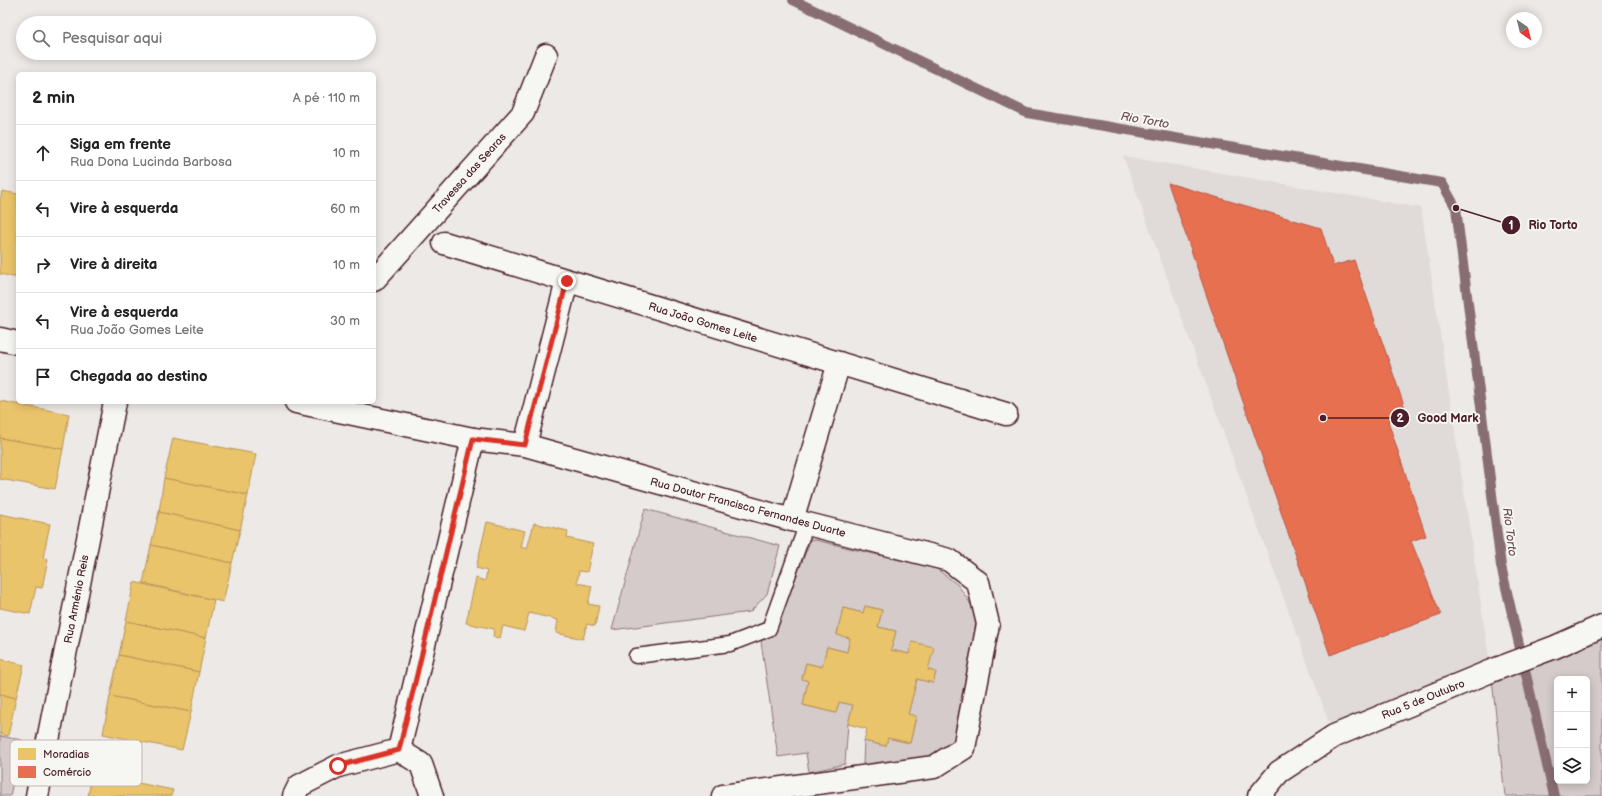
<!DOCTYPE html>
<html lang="pt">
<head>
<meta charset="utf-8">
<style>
  :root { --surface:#fff; --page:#f2f2f2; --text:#222; --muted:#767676; --line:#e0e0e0 }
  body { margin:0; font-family:"Balsamiq Sans",sans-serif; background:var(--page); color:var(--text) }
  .controls { position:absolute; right:12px; bottom:12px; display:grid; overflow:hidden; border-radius:6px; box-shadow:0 2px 10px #0003 }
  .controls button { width:36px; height:36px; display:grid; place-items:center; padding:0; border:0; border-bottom:1px solid var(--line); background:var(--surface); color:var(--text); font:20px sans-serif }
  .compass { position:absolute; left:1506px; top:12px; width:36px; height:36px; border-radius:50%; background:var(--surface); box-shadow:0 2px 10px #0003; rotate:145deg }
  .stop { position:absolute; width:12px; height:12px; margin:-9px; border:3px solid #d93025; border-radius:50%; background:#fff }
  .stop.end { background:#d93025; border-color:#fff; box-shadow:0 1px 4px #0008 }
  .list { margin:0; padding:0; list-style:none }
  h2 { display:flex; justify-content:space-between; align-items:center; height:52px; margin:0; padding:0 16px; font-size:17px }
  h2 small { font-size:13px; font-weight:400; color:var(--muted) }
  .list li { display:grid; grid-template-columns:26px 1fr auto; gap:12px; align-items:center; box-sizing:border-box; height:56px; padding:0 16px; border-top:1px solid var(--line) }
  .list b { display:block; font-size:15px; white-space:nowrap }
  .list p { margin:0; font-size:13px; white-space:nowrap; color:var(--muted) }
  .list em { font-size:13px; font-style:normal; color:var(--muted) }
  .icon { flex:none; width:22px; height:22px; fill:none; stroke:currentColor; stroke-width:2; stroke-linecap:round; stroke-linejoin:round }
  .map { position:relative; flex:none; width:1602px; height:796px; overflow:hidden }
  .search { position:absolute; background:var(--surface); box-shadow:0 2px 10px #0003; left:16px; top:16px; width:360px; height:44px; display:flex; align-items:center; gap:10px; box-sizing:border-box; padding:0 14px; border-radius:22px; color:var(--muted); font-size:15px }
  .panel { position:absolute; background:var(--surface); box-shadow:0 2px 10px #0003; left:16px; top:72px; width:360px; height:332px; border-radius:6px }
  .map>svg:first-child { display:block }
  .built { fill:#e0dad8 }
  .green { fill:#d4cbca; stroke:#8f757a; fill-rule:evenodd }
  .homes { fill:#e9c46a; stroke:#b99257 }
  .shops { fill:#e76f51; stroke:#b85746 }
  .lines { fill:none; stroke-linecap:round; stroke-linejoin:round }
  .stream { stroke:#886e73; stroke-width:10 }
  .lane-casing { stroke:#4a1f2b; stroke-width:17 }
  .street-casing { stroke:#4a1f2b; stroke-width:25 }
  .primary-casing { stroke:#4a1f2b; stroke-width:25 }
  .lane { stroke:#f6f6f2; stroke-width:14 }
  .street { stroke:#f6f6f2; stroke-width:22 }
  .primary { stroke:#f6f6f2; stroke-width:22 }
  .route { stroke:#d93025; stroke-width:5 }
  .labels { text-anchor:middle; stroke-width:4; stroke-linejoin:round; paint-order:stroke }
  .street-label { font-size:11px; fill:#4a1f2b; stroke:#f6f6f2 }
  .water-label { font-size:12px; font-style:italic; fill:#6e4d55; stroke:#f6f6f2 }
  .key { fill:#f6f6f2; stroke:#c2b6b6; stroke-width:1 }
  .key-label { font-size:11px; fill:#4a1f2b }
  .leader { fill:none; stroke:#4a1f2b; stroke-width:1.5 }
  .callout-dot { fill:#4a1f2b; stroke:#f6f6f2; stroke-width:1.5 }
  .mark-label { font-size:12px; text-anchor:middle; font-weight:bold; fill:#fff }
  .callout-label { font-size:12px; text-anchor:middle; font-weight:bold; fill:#4a1f2b; stroke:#f6f6f2; stroke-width:4; stroke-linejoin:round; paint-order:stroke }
</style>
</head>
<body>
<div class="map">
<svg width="1602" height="796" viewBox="0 0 1602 796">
  <rect width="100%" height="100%" fill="#ece9e6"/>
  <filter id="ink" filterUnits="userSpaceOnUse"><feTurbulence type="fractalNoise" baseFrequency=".025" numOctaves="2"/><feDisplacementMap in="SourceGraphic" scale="8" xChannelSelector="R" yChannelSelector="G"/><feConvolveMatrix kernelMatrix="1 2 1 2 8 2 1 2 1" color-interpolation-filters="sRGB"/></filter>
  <g filter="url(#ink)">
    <polygon class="built" points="1123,156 1421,208 1491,671 1334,736"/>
    <g class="green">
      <polygon points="645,509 780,546 767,594 750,612 612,630"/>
      <polygon points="811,539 937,569 958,585 974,609 978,638 962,728 952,742 937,757 891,766 863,764 864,741 885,746 888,738 910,743 916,717 908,714 917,679 933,683 936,672 928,670 912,642 909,654 891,650 896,631 878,627 882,610 865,606 863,613 843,608 837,634 850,638 847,652 827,647 822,667 806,663 802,679 808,681 803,705 836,713 839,702 853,705 848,724 845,764 809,772 806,753 778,757 761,642 781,614"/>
      <path d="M1602,626V796H1505L1491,671ZM1557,679H1587V781H1557Z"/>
      <polygon points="0,736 22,740 10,796 0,796"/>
    </g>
    <g class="homes">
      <polygon points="2,191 18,194 18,278 0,274 0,202"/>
      <polygon points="0,401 69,414 63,449 0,438"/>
      <polygon points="0,438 63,449 55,489 0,479"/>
      <polygon points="173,438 256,454 248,495 164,478"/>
      <polygon points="164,478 248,495 240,530 159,512"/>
      <polygon points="159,512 240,530 232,563 151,545"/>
      <polygon points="0,514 50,524 43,558 48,559 42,588 36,587 30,614 0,608"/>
      <polygon points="487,522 525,531 521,547 527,549 534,523 568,531 567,538 593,544 587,572 579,571 577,583 592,586 588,604 599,606 595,626 587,624 583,639 556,633 558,620 529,613 524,631 503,626 500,638 493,637 494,629 466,623 476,578 485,581 487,571 476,568"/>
      <polygon points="151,545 232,563 223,602 143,583"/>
      <polygon points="134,582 214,600 206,638 126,621"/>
      <polygon points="865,606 882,610 878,627 896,631 891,650 909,654 912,642 934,647 928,670 936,672 933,683 917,679 908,714 916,716 910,743 888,738 886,746 864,741 867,729 848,724 853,705 839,702 836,713 803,705 808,681 802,679 806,663 822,667 827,647 847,652 850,638 837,635 843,608 863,613"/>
      <polygon points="126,621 206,638 199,672 119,655"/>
      <polygon points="119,655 199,672 191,712 110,696"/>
      <polygon points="0,659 24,665 16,698 0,694"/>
      <polygon points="0,694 16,698 8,736 0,734"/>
      <polygon points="110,696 191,712 182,750 103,734"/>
      <polygon points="92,774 173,790 171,796 88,796"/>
    </g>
    <polygon class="shops" points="1168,183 1321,228 1333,266 1354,260 1407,414 1388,421 1426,536 1411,541 1441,615 1330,655"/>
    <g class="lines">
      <polyline class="stream" points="793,0 1027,113 1442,183 1456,208 1501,566 1554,796"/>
      <g class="lane-casing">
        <polyline id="lane" points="636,656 730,644 769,629 807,523"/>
      </g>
      <g class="street-casing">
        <g id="street">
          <polyline points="444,243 1006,414"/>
          <polyline points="374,280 523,113 546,55"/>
          <polyline points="0,339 18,343"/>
          <polyline points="296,402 473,439 525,445 792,520 949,560 978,582 988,624 964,748 934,767 723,796"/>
          <polyline points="525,445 567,281"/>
          <polyline points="792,520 839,363"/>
          <polyline points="399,750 473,439"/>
          <polyline points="399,750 421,764 432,796"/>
          <polyline points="37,796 115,402"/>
          <polyline points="294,796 299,786 338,766 399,750"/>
        </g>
      </g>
      <g class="primary-casing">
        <polyline id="primary" points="1259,796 1279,772 1334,736 1491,671 1555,647 1602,626"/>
      </g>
      <use href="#lane" class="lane"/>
      <use href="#street" class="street"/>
      <use href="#primary" class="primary"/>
    </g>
  </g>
  <g class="lines" filter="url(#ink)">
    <polyline class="route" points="338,766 399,750 473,439 525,445 567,281"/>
  </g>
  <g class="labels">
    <g class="street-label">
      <text transform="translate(469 173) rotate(-48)" y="4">Travessa das Searas</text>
      <text transform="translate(703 322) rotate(17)" y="4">Rua João Gomes Leite</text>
      <text transform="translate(748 507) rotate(15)" y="4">Rua Doutor Francisco Fernandes Duarte</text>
      <text transform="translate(76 599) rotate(-79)" y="4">Rua Arménio Reis</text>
      <text transform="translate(1423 699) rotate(-22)" y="4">Rua 5 de Outubro</text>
    </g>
    <g class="water-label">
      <text transform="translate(1145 120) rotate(10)" y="4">Rio Torto</text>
      <text transform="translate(1510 532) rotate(83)" y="4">Rio Torto</text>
    </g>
  </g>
  <rect x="10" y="740" width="132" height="46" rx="6" class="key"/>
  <rect x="18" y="748" width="18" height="12" fill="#e9c46a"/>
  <rect x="18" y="766" width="18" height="12" fill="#e76f51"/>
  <g class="key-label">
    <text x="43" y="758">Moradias</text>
    <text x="43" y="776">Comércio</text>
  </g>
  <path class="leader" d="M1456 208L1511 225M1323 418L1400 418"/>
  <g class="callout-dot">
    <circle cx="1456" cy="208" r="4"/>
    <circle cx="1323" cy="418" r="4"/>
    <circle cx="1511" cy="225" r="10"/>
    <circle cx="1400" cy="418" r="10"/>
  </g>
  <g class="mark-label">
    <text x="1511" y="229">1</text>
    <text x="1400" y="422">2</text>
  </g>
  <g class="callout-label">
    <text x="1553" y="229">Rio Torto</text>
    <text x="1448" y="422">Good Mark</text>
  </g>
</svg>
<div class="controls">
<button>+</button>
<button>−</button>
<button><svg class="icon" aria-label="layers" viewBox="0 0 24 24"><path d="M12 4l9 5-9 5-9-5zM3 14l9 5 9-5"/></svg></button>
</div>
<svg class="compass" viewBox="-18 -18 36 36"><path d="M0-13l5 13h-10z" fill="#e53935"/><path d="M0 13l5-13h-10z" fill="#767676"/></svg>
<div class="stop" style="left:338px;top:766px"></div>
<div class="stop end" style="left:567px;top:281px"></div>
<div class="search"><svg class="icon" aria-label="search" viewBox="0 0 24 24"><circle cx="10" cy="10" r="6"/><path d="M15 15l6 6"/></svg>Pesquisar aqui</div>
<section class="panel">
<h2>2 min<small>A pé · 110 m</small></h2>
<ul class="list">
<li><svg class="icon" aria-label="ahead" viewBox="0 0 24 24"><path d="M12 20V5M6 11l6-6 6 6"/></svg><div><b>Siga em frente</b><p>Rua Dona Lucinda Barbosa</p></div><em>10 m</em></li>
<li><svg class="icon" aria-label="left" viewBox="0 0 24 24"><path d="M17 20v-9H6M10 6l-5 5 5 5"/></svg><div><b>Vire à esquerda</b></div><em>60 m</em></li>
<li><svg class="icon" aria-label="right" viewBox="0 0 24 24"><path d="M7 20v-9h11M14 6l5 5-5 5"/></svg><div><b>Vire à direita</b></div><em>10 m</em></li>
<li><svg class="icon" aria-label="left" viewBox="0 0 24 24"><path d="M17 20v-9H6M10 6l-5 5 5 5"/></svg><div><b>Vire à esquerda</b><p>Rua João Gomes Leite</p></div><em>30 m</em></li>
<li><svg class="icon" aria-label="arrive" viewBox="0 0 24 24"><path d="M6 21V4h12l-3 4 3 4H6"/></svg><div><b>Chegada ao destino</b></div></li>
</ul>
</section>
</div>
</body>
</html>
